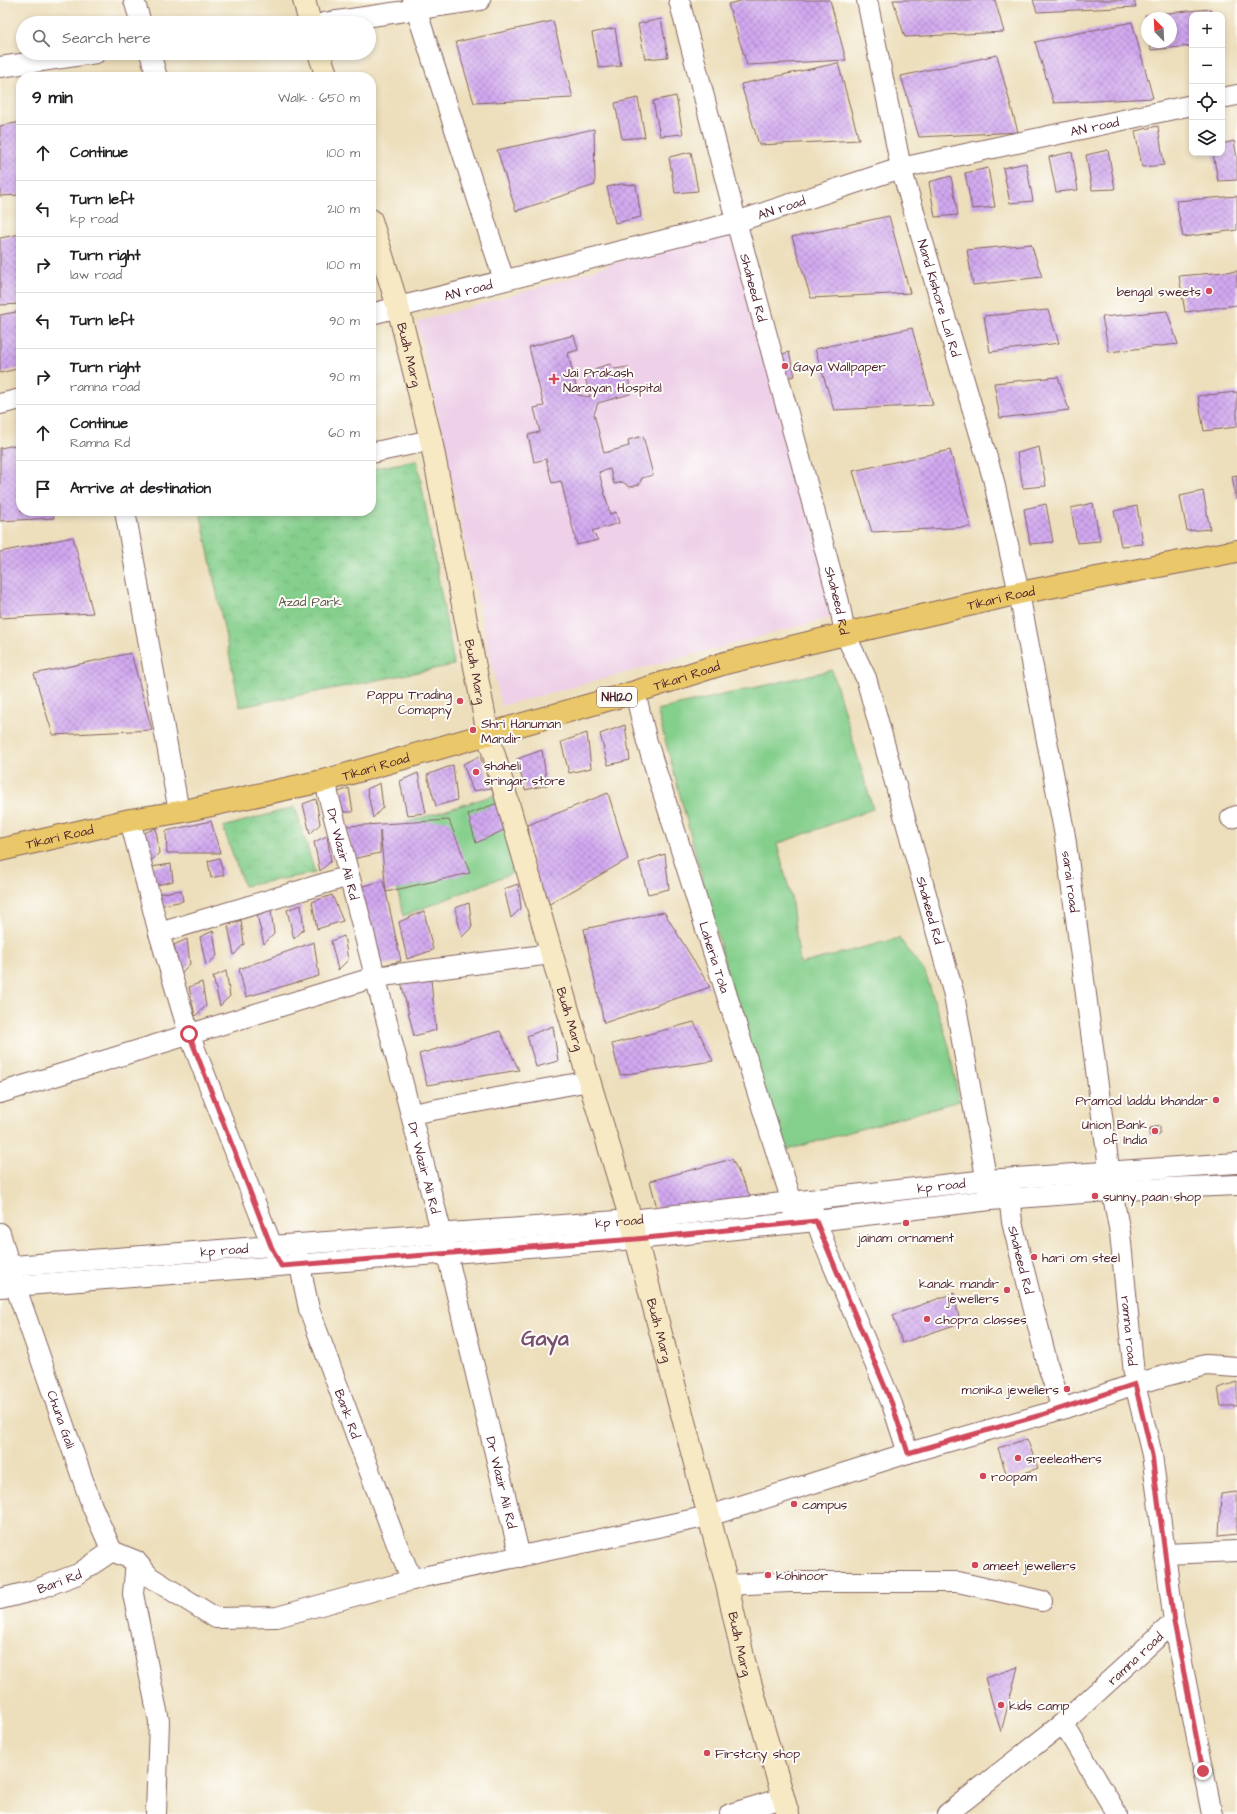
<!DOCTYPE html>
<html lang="en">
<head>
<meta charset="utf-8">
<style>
  :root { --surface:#fff; --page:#f2f2f2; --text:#202124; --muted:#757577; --line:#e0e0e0 }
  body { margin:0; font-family:"Architects Daughter",sans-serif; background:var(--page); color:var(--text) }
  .controls { position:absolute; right:12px; top:12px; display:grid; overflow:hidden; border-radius:8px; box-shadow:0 2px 6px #0003 }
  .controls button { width:36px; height:36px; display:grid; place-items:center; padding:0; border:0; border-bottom:1px solid var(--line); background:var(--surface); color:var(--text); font:20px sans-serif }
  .compass { position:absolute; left:1141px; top:12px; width:36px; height:36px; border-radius:50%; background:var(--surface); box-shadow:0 2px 6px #0003; rotate:336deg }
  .stop { position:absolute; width:12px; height:12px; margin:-9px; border:3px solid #d1495b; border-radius:50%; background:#fff }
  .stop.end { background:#d1495b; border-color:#fff; box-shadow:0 1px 4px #0008 }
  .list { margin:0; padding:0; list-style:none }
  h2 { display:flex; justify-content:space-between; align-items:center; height:52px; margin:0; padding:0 16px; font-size:17px }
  h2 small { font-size:13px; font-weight:400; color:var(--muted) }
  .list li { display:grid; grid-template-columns:26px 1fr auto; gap:12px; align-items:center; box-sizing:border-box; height:56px; padding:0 16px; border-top:1px solid var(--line) }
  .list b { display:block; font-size:15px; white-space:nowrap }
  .list p { margin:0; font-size:13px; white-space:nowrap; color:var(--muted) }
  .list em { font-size:13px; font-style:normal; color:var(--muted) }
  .icon { flex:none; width:22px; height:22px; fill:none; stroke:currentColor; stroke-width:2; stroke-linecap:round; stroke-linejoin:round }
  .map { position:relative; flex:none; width:1237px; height:1814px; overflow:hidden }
  .search { position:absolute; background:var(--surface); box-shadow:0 2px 6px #0003; left:16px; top:16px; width:360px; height:44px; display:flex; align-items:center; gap:10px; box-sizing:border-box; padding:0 14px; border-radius:22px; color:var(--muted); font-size:15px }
  .panel { position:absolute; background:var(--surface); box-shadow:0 2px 6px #0003; left:16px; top:72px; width:360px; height:444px; border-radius:16px }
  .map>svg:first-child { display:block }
  .built { fill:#eed0e8 }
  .green { fill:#85cf8c; stroke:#68775c }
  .park { fill:url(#park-crowns); stroke:#68775c }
  .building { fill:url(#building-cross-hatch) }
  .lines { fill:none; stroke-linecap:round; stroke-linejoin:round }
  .street-casing { stroke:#83625e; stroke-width:22 }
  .secondary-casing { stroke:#83625e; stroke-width:24 }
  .highway-casing { stroke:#83625e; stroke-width:24 }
  .street { stroke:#fff; stroke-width:20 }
  .secondary { stroke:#f7e9c3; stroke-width:22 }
  .highway { stroke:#eac769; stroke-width:22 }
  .route { stroke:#d1495b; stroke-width:5 }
  .poi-dot { fill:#d1495b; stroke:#fdfcf7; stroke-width:1.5 }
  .labels { text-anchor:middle; stroke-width:4; stroke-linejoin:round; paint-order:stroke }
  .shield { fill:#fdfcf7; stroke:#806168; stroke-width:1 }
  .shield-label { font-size:12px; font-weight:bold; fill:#4a1f2b }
  .street-label { font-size:13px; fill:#4a1f2b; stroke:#fdfcf7 }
  .poi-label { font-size:13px; fill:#4a1f2b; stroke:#fdfcf7; text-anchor:start }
  .park-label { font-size:13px; fill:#5c5448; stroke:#fdfcf7 }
  .town-label { font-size:21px; font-weight:bold; fill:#794f70; stroke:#fdfcf7 }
</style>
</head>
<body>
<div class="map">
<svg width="1237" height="1814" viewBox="0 0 1237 1814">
  <defs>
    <pattern id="park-crowns" width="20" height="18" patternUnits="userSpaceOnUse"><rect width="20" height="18" fill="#85cf8c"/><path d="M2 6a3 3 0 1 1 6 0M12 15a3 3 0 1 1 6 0" fill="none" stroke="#74b179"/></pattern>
    <pattern id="building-cross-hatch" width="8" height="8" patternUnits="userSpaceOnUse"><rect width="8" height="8" fill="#d1a8f0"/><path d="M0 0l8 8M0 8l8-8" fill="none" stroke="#ac88c3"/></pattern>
  </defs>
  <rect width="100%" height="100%" fill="#fdfcf7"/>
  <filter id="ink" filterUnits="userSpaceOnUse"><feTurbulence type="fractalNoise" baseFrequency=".025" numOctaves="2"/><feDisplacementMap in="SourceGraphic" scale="8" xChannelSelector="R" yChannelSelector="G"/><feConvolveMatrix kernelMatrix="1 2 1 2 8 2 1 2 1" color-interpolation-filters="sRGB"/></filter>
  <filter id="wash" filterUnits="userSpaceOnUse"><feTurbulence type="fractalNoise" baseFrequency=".012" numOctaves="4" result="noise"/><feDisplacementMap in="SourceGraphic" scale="16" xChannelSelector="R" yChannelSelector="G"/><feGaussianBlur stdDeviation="0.9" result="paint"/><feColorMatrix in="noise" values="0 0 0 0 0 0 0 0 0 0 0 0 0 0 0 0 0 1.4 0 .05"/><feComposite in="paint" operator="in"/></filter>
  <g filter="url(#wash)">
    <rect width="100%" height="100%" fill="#eddfbc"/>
    <polygon class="built" points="728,224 841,615 501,706 417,322 568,279"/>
    <g class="green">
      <polygon points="832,670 873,809 777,844 791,897 800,964 899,938 925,972 949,1046 959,1101 776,1153 657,710"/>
      <polygon points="498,794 518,871 403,916 385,829"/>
    </g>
    <g class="park">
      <polygon points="417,460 454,665 240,707 200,511 371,511 371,469"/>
      <polygon points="295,807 315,873 244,886 223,827"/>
    </g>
    <g id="blocks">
      <g class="building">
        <polygon points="745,0 830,0 846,60 747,65 728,4"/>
        <polygon points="893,0 995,0 1004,32 905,37"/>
        <polygon points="1033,0 1134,0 1136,7 1037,12"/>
        <polygon points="1210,9 1212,15 1192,15 1192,46 1151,50 1150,42 1171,42 1171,18 1147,18 1146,22 1145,15"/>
        <polygon points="661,19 668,57 645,59 638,24"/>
        <polygon points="553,21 573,98 474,103 456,42"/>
        <polygon points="1132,22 1153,98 1054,103 1035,42"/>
        <polygon points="615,28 621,66 599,68 592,33"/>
        <polygon points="997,55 1018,132 919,137 901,76"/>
        <polygon points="838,63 859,140 759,145 741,84"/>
        <polygon points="676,96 683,134 660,136 653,101"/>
        <polygon points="638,98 645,137 622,139 615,103"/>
        <polygon points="21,122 21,195 0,196 0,126"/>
        <polygon points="1158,126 1164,165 1142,167 1135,131"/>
        <polygon points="594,129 595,185 516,211 497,150"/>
        <polygon points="1234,141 1237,158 1237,180 1218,181 1213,153 1222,153 1222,144"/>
        <polygon points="1108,150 1115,189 1092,190 1086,155"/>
        <polygon points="691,152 698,191 675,193 669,157"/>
        <polygon points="1072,152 1078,190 1056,192 1049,157"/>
        <polygon points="1026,163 1033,201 1010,203 1003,168"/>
        <polygon points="988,168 995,207 972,209 965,173"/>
        <polygon points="951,176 958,215 935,217 929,182"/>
        <polygon points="621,184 636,185 641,217 615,223 607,187"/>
        <polygon points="1237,196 1237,230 1183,237 1176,201"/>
        <polygon points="889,216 910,293 811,298 792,237"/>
        <polygon points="21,234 21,304 0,305 0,238"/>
        <polygon points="1031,244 1042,277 973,285 967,250"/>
        <polygon points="1237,271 1237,305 1185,312 1179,276"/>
        <polygon points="1048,310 1059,343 990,352 984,316"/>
        <polygon points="21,311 21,368 0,373 0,315"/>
        <polygon points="1167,311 1178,344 1109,352 1102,317"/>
        <polygon points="912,328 933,405 834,410 815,349"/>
        <polygon points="574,335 578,350 568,353 578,395 590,397 585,377 592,376 597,368 610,364 615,369 628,367 630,394 598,403 594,414 604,453 629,446 628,440 643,436 653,475 642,478 639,485 629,487 623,482 614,484 610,469 599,472 610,514 616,512 619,523 592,531 598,540 577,545 561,481 552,483 546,459 534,462 528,435 540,432 534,408 544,406 529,347"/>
        <polygon points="789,352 795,376 781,379 774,357"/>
        <polygon points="1058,377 1069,410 1000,418 994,383"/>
        <polygon points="1237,392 1237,427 1204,431 1198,396"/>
        <polygon points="21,444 21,511 53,511 54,518 0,521 0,448"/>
        <polygon points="1039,447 1046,486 1023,488 1017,453"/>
        <polygon points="950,450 971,527 872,532 853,471"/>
        <polygon points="1237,475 1237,500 1236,500 1232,476"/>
        <polygon points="1203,491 1210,529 1187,531 1180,496"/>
        <polygon points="1093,503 1100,541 1077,543 1071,508"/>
        <polygon points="1046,504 1053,542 1030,544 1024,509"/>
        <polygon points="1137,506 1143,544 1121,546 1114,511"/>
        <polygon points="73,537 93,613 0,618 0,552"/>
        <polygon points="131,653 152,730 53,735 34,674"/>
        <polygon points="625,725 630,760 608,765 600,734"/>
        <polygon points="587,733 591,768 569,773 561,742"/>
        <polygon points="542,750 547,785 525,790 517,759"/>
        <polygon points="480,756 491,788 473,791 463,764"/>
        <polygon points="453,765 457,800 436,806 427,775"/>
        <polygon points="418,773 426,813 407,815 400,781"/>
        <polygon points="380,783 383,807 373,818 367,789"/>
        <polygon points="349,788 353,812 344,812 336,793"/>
        <polygon points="608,793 628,859 539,910 528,825"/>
        <polygon points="316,799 320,824 310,834 303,804"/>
        <polygon points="498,803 504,830 476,843 468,814"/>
        <polygon points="449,820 470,873 386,892 401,961 379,966 359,887 383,881 386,892 380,830 380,853 353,859 347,826"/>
        <polygon points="211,821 220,853 167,853 166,831"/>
        <polygon points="156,828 159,853 149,863 142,834"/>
        <polygon points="327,836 331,861 320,871 314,842"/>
        <polygon points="665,854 669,889 648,894 639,863"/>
        <polygon points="219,858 224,875 211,878 208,861"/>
        <polygon points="171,864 173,881 153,886 151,867"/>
        <polygon points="518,884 521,908 511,918 504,889"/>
        <polygon points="181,890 183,901 158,906 156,894"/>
        <polygon points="332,895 343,921 317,929 312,902"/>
        <polygon points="469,903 472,927 462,937 455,908"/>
        <polygon points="301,905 304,929 294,939 287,910"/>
        <polygon points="271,910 274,934 264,944 257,915"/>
        <polygon points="424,911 433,950 407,959 399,922"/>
        <polygon points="664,912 710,987 604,1023 584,929"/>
        <polygon points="241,920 244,944 234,955 228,926"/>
        <polygon points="213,931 217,956 206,966 200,937"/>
        <polygon points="344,936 348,960 338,970 331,941"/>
        <polygon points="187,939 190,964 180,974 174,945"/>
        <polygon points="314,942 319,976 246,997 239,969"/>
        <polygon points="430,970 436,1030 414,1036 399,973"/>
        <polygon points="226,971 230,996 220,1006 213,977"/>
        <polygon points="202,982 206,1006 195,1016 189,987"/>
        <polygon points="694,1022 713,1061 620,1075 612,1044"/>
        <polygon points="553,1026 558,1061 536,1067 527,1036"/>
        <polygon points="500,1031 519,1070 427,1085 419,1054"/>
        <polygon points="1160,1126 1160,1135 1149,1135 1150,1128"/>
        <polygon points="732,1159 751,1198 658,1212 650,1181"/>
        <polygon points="954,1293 960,1323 902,1343 893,1315"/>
        <polygon points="1237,1382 1237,1406 1221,1406 1218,1388"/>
        <polygon points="1027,1439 1038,1468 1008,1479 998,1448"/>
        <polygon points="1237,1492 1237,1534 1219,1536 1221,1494"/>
        <polygon points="1018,1667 1001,1732 985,1678"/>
      </g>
    </g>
  </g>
  <g filter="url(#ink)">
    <use href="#blocks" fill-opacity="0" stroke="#83625e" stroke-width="1"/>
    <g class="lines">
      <g class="street-casing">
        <g id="street">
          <polyline points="134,0 141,23"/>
          <polyline points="413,0 504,280"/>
          <path id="s1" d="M679,0L739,232L839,602L845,634L866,678L954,995L990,1200"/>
          <path id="s2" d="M867,0L901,168L993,478L1019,593L1065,836L1112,1191L1120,1233L1135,1384L1152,1455L1174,1622L1063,1723L947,1814"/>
          <polyline points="324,23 480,0"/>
          <polyline points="150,53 157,77"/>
          <polyline points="0,67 96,53"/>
          <polyline points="1222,98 1237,95"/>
          <path id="s3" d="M371,314L736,222L901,168L1192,105"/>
          <polyline points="0,404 21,399"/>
          <polyline points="371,453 431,440"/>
          <polyline points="125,511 179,812"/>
          <path id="s4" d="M635,692L647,742L792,1202L795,1216"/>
          <path id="s5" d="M327,780L328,794L447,1254L520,1557"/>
          <polyline points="1231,818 1237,816"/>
          <polyline points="130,820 159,933 189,1034 276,1256"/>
          <polyline points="159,933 349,876"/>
          <polyline points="0,1093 375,977 551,954"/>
          <polyline points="411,1114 589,1081"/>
          <path id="s6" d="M1008,1186L1012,1222L1048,1366L1062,1409"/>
          <polyline points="812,1209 826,1248 892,1404 908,1453"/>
          <path id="s7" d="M0,1233L15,1285L92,1506L112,1551"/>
          <path id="s8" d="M297,1252L309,1309L396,1542L412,1580"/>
          <path id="s9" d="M0,1267L271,1246L631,1220L987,1180L1237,1163"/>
          <polyline points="0,1287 636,1239 816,1221 990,1200 1122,1190 1237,1185"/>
          <polyline points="112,1551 136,1561 150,1577 216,1618 277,1617 423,1577 709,1516 908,1453 1062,1409 1135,1384 1206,1365 1237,1367"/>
          <polyline points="1165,1554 1237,1551"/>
          <polyline points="136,1561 133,1594 159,1721 156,1814"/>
          <polyline points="727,1585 790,1582 958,1582 1042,1601"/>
          <path id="s10" d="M0,1599L32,1591L78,1574L112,1551"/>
          <polyline points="1174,1622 1212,1814"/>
          <polyline points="1063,1723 1117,1814"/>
          <polyline points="730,1814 783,1798"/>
        </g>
      </g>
      <g class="secondary-casing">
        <g id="secondary">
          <polyline points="304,0 310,23"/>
          <polyline points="319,53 327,77"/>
          <path id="s11" d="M371,220L398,307L431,440L488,734L567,1007L631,1220L727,1585L744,1661L788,1814"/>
        </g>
      </g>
      <g class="highway-casing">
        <g id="highway">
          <path id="s12" d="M0,850L130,820L179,812L327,780L635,692L725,663L845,634L1019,593L1237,551"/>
        </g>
      </g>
      <use href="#street" class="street"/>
      <use href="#secondary" class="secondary"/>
      <use href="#highway" class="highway"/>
    </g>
  </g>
  <g class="lines" filter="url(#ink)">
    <polyline class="route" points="189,1034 271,1246 281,1266 636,1239 816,1221 892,1404 908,1453 1041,1415 1135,1384 1152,1455 1174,1622 1203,1771"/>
  </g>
  <g class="poi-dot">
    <circle cx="1209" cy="291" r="4"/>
    <circle cx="785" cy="366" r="4"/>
    <path d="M552 373h4v4h4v4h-4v4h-4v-4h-4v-4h4z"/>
    <circle cx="460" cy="701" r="4"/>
    <circle cx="473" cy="730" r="4"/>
    <circle cx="476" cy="772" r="4"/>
    <circle cx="1216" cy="1100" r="4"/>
    <circle cx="1155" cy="1131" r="4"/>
    <circle cx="1095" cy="1196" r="4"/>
    <circle cx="906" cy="1223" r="4"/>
    <circle cx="1034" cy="1257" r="4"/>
    <circle cx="1007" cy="1290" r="4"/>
    <circle cx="927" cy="1319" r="4"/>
    <circle cx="1067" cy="1389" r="4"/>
    <circle cx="1018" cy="1458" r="4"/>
    <circle cx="983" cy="1476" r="4"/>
    <circle cx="794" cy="1504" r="4"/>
    <circle cx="975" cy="1565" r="4"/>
    <circle cx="768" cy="1575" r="4"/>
    <circle cx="1001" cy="1705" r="4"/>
    <circle cx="707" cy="1753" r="4"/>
  </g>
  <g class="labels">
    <rect class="shield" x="597" y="687" width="40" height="20" rx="3"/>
    <g class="shield-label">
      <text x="617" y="701">NH120</text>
    </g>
    <g class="street-label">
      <text dy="5" stroke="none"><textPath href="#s3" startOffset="748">AN road</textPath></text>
      <text dy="5" stroke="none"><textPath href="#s3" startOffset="424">AN road</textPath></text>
      <text dy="5" stroke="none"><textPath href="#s1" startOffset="297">Shaheed Rd</textPath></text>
      <text dy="5" stroke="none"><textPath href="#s3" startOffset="100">AN road</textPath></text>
      <text dy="5" stroke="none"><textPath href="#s2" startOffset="307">Nand Kishore Lal Rd</textPath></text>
      <text dy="5" stroke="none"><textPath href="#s11" startOffset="140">Budh Marg</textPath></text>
      <text dy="5" stroke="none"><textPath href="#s12" startOffset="1033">Tikari Road</textPath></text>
      <text dy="5" stroke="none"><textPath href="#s1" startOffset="621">Shaheed Rd</textPath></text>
      <text dy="5" stroke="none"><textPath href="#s11" startOffset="464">Budh Marg</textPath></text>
      <text dy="5" stroke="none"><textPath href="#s12" startOffset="709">Tikari Road</textPath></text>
      <text dy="5" stroke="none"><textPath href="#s12" startOffset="385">Tikari Road</textPath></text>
      <text dy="5" stroke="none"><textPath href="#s12" startOffset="61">Tikari Road</textPath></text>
      <text dy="5" stroke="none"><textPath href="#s5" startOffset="76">Dr Wazir Ali Rd</textPath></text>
      <text dy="5" stroke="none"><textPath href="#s2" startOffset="906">sarai road</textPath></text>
      <text dy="5" stroke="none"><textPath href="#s1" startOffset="945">Shaheed Rd</textPath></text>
      <text dy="5" stroke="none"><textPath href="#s4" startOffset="277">Laheria Tola</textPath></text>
      <text dy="5" stroke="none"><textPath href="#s11" startOffset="824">Budh Marg</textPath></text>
      <text dy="5" stroke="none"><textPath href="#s5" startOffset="400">Dr Wazir Ali Rd</textPath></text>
      <text dy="5" stroke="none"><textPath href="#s9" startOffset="945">kp road</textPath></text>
      <text dy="5" stroke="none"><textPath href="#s9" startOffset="621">kp road</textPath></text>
      <text dy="5" stroke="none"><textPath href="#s9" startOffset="225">kp road</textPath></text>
      <text dy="5" stroke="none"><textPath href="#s6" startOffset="75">Shaheed Rd</textPath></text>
      <text dy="5" stroke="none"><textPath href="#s11" startOffset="1148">Budh Marg</textPath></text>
      <text dy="5" stroke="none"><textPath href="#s2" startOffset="1359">ramna road</textPath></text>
      <text dy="5" stroke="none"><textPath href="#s8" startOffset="170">Bank Rd</textPath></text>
      <text dy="5" stroke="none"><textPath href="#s7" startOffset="196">Chuna Gali</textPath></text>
      <text dy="5" stroke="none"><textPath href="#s5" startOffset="724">Dr Wazir Ali Rd</textPath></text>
      <text dy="5" stroke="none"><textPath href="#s10" startOffset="62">Bari Rd</textPath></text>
      <text dy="5" stroke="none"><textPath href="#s11" startOffset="1472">Budh Marg</textPath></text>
      <text transform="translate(1135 1658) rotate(-43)" y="5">ramna road</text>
    </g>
    <g class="poi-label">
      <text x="1201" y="296" text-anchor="end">bengal sweets</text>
      <text x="793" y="371">Gaya Wallpaper</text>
      <text x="563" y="377">Jai Prakash<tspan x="563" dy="15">Narayan Hospital</tspan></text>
      <text x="452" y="699" text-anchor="end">Pappu Trading<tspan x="452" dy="15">Comapny</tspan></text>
      <text x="481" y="728">Shri Hanuman<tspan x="481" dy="15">Mandir</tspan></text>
      <text x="484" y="770">shaheli<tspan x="484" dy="15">sringar store</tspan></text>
      <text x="1208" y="1105" text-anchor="end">Pramod laddu bhandar</text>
      <text x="1147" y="1129" text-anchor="end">Union Bank<tspan x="1147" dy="15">of India</tspan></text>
      <text x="1103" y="1201">sunny paan shop</text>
      <text x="906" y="1242" text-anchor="middle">jainam ornament</text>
      <text x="1042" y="1262">hari om steel</text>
      <text x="999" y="1288" text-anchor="end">kanak mandir<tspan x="999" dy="15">jewellers</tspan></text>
      <text x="935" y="1324">chopra classes</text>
      <text x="1059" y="1394" text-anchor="end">monika jewellers</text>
      <text x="1026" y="1463">sreeleathers</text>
      <text x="991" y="1481">roopam</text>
      <text x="802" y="1509">campus</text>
      <text x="983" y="1570">ameet jewellers</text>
      <text x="776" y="1580">kohinoor</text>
      <text x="1009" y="1710">kids camp</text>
      <text x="715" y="1758">Firstcry shop</text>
    </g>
    <g class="park-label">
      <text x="310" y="606">Azad Park</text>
    </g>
    <g class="town-label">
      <text x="545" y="1345">Gaya</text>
    </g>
  </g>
</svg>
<div class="controls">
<button>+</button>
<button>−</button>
<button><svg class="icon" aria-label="locate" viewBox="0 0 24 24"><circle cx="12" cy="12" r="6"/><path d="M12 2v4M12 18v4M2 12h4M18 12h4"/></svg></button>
<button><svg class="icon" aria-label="layers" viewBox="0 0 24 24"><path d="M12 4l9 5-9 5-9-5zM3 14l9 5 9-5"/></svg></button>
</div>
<svg class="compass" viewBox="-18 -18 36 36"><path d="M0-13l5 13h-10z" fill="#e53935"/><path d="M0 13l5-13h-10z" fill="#757577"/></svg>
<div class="stop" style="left:189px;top:1034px"></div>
<div class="stop end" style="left:1203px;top:1771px"></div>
<div class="search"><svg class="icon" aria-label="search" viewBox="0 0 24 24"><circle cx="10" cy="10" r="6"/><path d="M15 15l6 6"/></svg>Search here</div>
<section class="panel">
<h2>9 min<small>Walk · 650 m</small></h2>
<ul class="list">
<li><svg class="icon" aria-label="ahead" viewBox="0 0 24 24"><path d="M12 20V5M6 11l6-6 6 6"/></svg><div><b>Continue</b></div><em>100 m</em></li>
<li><svg class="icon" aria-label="left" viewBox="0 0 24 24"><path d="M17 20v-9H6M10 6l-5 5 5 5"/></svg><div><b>Turn left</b><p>kp road</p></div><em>210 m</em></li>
<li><svg class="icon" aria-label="right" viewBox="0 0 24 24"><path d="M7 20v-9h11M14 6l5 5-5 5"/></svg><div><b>Turn right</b><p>law road</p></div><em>100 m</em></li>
<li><svg class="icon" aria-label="left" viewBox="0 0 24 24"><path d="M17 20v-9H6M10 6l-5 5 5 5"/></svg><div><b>Turn left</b></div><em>90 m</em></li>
<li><svg class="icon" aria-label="right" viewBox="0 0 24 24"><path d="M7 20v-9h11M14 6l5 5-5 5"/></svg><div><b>Turn right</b><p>ramna road</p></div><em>90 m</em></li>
<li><svg class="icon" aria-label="ahead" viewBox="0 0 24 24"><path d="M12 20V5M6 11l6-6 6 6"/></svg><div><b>Continue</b><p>Ramna Rd</p></div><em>60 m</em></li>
<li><svg class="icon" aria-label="arrive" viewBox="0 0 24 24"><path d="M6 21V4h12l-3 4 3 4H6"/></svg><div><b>Arrive at destination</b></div></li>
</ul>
</section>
</div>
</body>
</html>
